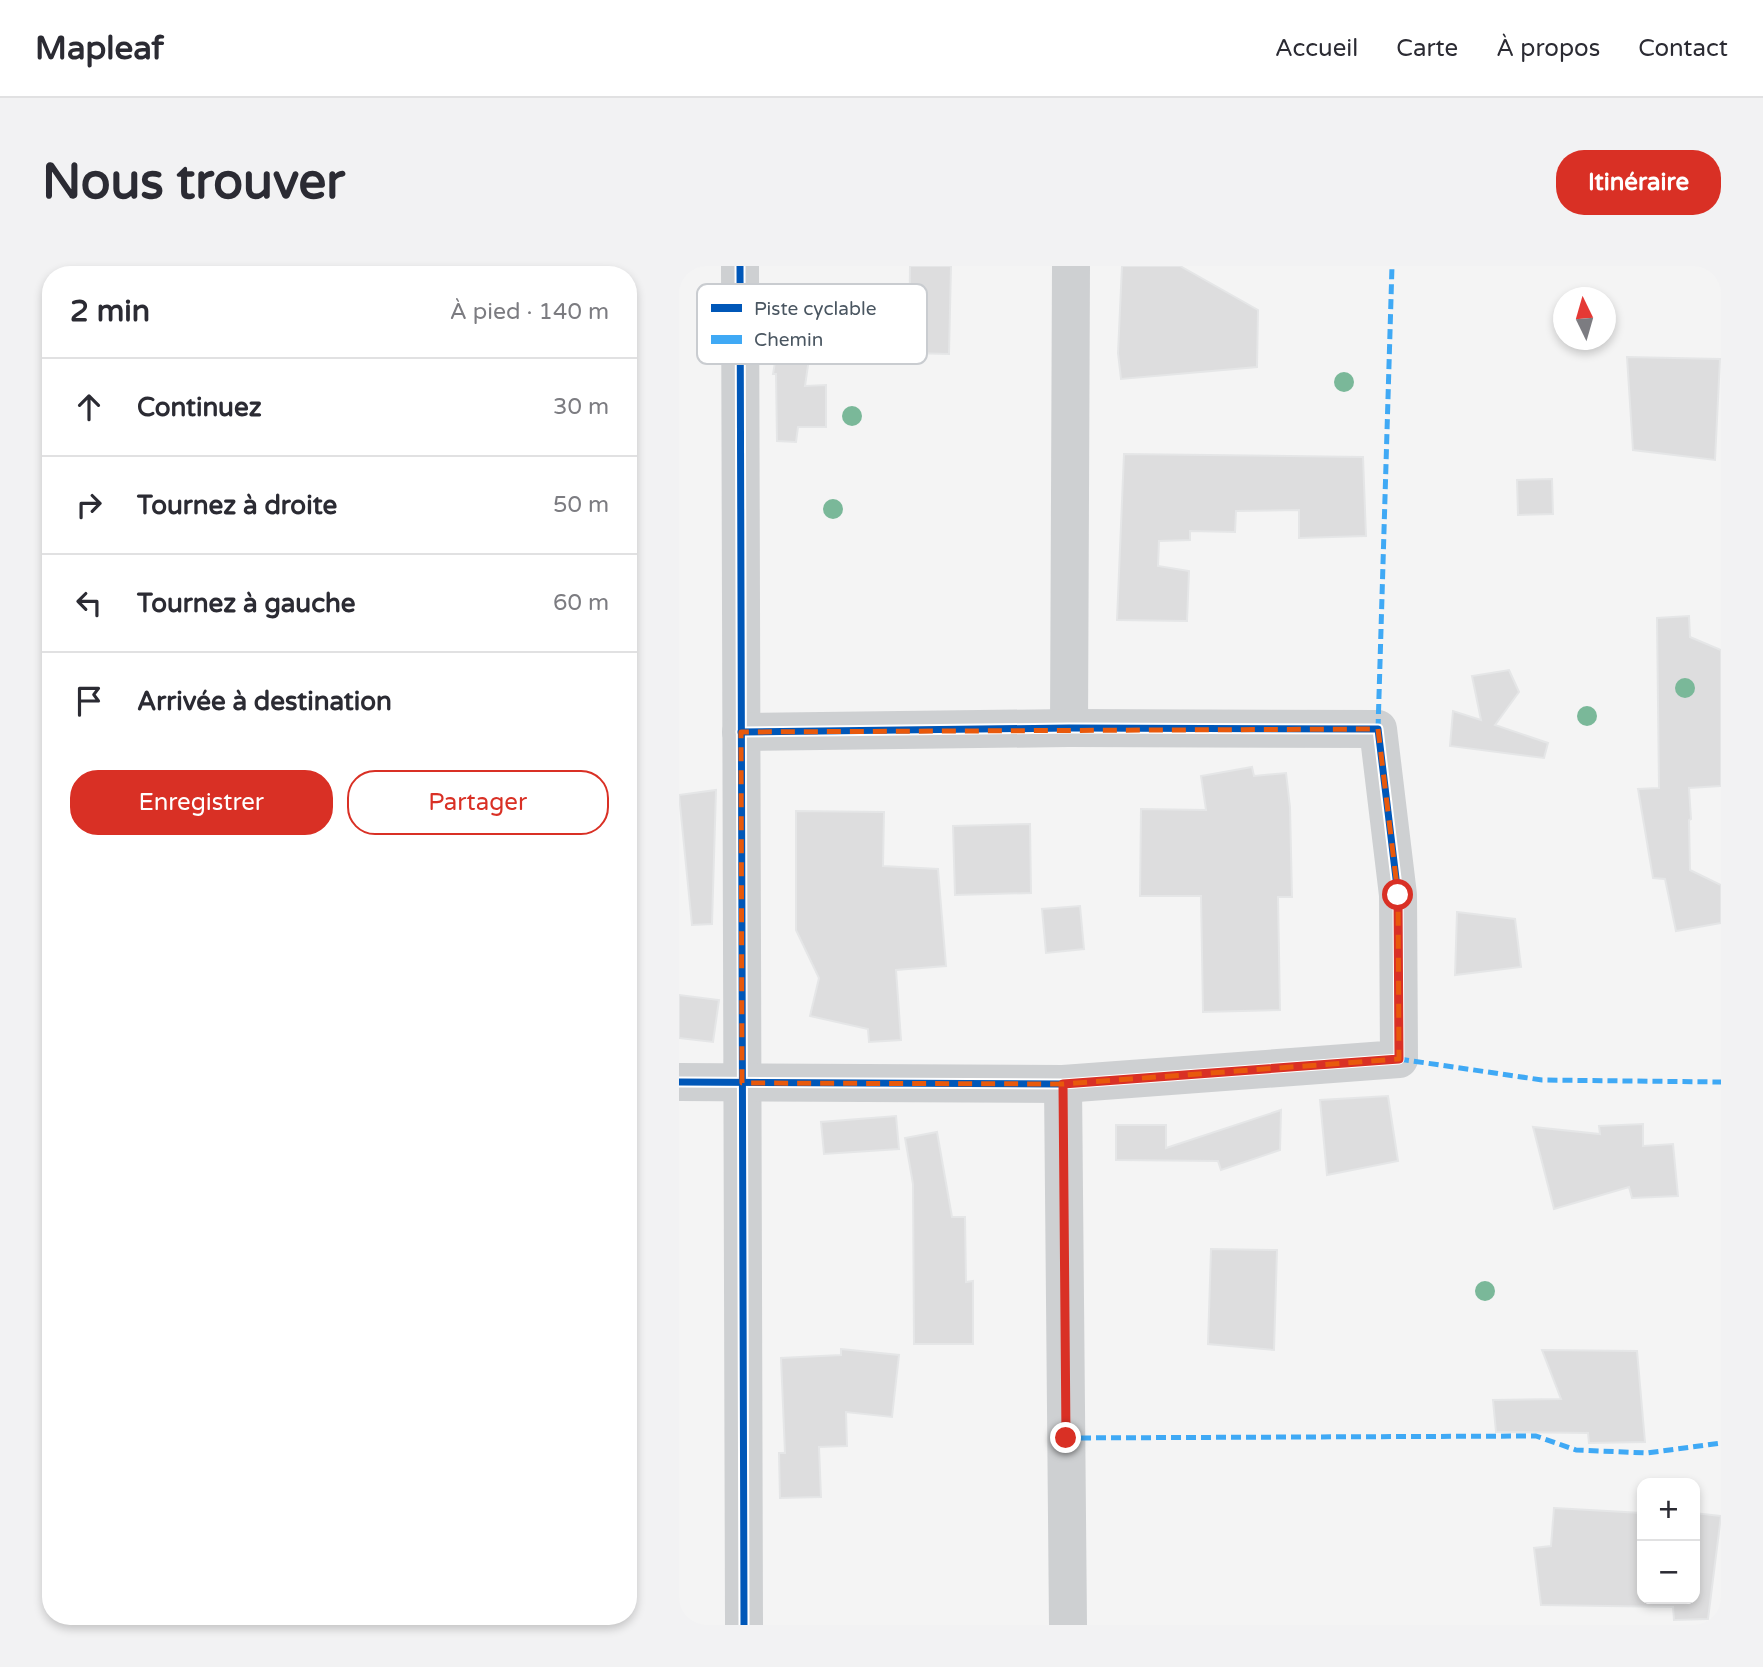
<!DOCTYPE html>
<html lang="fr">
<head>
<meta charset="utf-8">
<style>
  :root { --surface:#fff; --page:#f2f2f3; --text:#2b2b33; --muted:#7c7c81; --line:#e1e1e2; --accent:#d93025 }
  body { margin:0; font-family:"Varela Round",sans-serif; background:var(--page); color:var(--text) }
  .controls { position:absolute; right:21px; bottom:21px; display:grid; overflow:hidden; border-radius:14px; box-shadow:0 4px 10px #0003 }
  .controls button { width:63px; height:63px; display:grid; place-items:center; padding:0; border:0; border-bottom:2px solid var(--line); background:var(--surface); color:var(--text); font:35px sans-serif }
  .compass { position:absolute; left:874px; top:21px; width:63px; height:63px; border-radius:50%; background:var(--surface); box-shadow:0 4px 10px #0003; rotate:355deg }
  .stop { position:absolute; width:21px; height:21px; margin:-16px; border:5px solid #d93025; border-radius:50%; background:#fff }
  .stop.end { background:#d93025; border-color:#fff; box-shadow:0 2px 7px #0008 }
  .list { margin:0; padding:0; list-style:none }
  h2 { display:flex; justify-content:space-between; align-items:center; height:91px; margin:0; padding:0 28px; font-size:30px }
  h2 small { font-size:23px; font-weight:400; color:var(--muted) }
  .list li { display:grid; grid-template-columns:46px 1fr auto; gap:21px; align-items:center; box-sizing:border-box; height:98px; padding:0 28px; border-top:2px solid var(--line) }
  .list b { display:block; font-size:26px; white-space:nowrap }
  .list em { font-size:23px; font-style:normal; color:var(--muted) }
  .actions { display:flex; gap:14px; padding:21px 28px }
  .actions a { flex:1; padding:16px 0; border:2px solid var(--accent); border-radius:28px; text-align:center; font-size:24px; color:var(--accent) }
  .actions .main { background:var(--accent); color:#fff }
  .icon { flex:none; width:38px; height:38px; fill:none; stroke:currentColor; stroke-width:2; stroke-linecap:round; stroke-linejoin:round }
  .map { position:relative; flex:none; width:1042px; height:1359px; overflow:hidden; border-radius:28px }
  header { display:flex; align-items:center; gap:42px; box-sizing:border-box; height:98px; padding:0 35px; background:var(--surface); border-bottom:2px solid var(--line) }
  header strong { font-size:33px }
  nav { display:flex; gap:38px; margin-inline-start:auto; font-size:24px }
  .intro { display:flex; align-items:center; justify-content:space-between; box-sizing:border-box; height:168px; padding:0 42px }
  h1 { margin:0; font-size:49px }
  .button { padding:18px 32px; border-radius:28px; background:var(--accent); color:#fff; font-size:24px; font-weight:700 }
  main { display:flex; gap:42px; padding:0 42px }
  aside { flex:1; background:var(--surface); border-radius:28px; box-shadow:0 4px 10px #0003 }
  .map>svg:first-child { display:block }
  .building { fill:#ddddde; stroke:#e5e6e7; stroke-width:2 }
  .lines { fill:none; stroke-linecap:round; stroke-linejoin:round }
  .minor { stroke:#ced0d2; stroke-width:38 }
  .quiet { stroke:#3fa9f5; stroke-width:5; stroke-dasharray:10 5; stroke-linecap:butt }
  .cycleway-casing { stroke:#fff; stroke-width:11 }
  .cycleway { stroke:#0057b8; stroke-width:7 }
  .tree { fill:#7ab899 }
  .route { stroke:#d93025; stroke-width:9 }
  .marked { fill:none; stroke:#e8590c; stroke-width:5; stroke-dasharray:14 9; stroke-linejoin:round }
  .key { fill:#fff; stroke:#c9ccd0; stroke-width:2 }
  .key-label { font-size:19px; fill:#4a5661 }
</style>
</head>
<body>
<header>
<strong>Mapleaf</strong>
<nav><a>Accueil</a><a>Carte</a><a>À propos</a><a>Contact</a></nav>
</header>
<div class="intro"><h1>Nous trouver</h1><a class="button">Itinéraire</a></div>
<main>
<aside>
<h2>2 min<small>À pied · 140 m</small></h2>
<ul class="list">
<li><svg class="icon" aria-label="ahead" viewBox="0 0 24 24"><path d="M12 20V5M6 11l6-6 6 6"/></svg><div><b>Continuez</b></div><em>30 m</em></li>
<li><svg class="icon" aria-label="right" viewBox="0 0 24 24"><path d="M7 20v-9h11M14 6l5 5-5 5"/></svg><div><b>Tournez à droite</b></div><em>50 m</em></li>
<li><svg class="icon" aria-label="left" viewBox="0 0 24 24"><path d="M17 20v-9H6M10 6l-5 5 5 5"/></svg><div><b>Tournez à gauche</b></div><em>60 m</em></li>
<li><svg class="icon" aria-label="arrive" viewBox="0 0 24 24"><path d="M6 21V4h12l-3 4 3 4H6"/></svg><div><b>Arrivée à destination</b></div></li>
</ul>
<div class="actions"><a class="main">Enregistrer</a><a>Partager</a></div>
</aside>
<div class="map">
<svg width="1042" height="1359" viewBox="0 0 1042 1359">
  <rect width="100%" height="100%" fill="#f4f4f4"/>
  <g class="building">
    <polygon points="231,0 272,0 270,88 230,87"/>
    <polygon points="443,0 501,0 579,44 578,101 442,113 439,87"/>
    <polygon points="102,60 134,65 126,120 147,119 147,161 119,161 117,176 98,175 97,108 94,108"/>
    <polygon points="948,91 1041,93 1036,194 954,184"/>
    <polygon points="445,188 684,191 687,270 620,272 620,244 557,245 556,266 511,265 511,274 480,275 479,300 510,305 508,355 438,354"/>
    <polygon points="873,213 874,248 839,249 838,214"/>
    <polygon points="1010,350 1011,371 1042,384 1042,520 1010,522 1012,553 1010,554 1011,604 1042,619 1042,657 997,665 986,613 974,612 959,523 980,522 978,352"/>
    <polygon points="830,404 840,426 816,459 869,477 865,492 771,480 774,445 802,454 793,410"/>
    <polygon points="573,501 575,510 607,507 611,541 613,631 599,631 601,744 524,746 522,630 461,630 462,543 527,544 522,510"/>
    <polygon points="37,524 33,658 13,659 0,529"/>
    <polygon points="117,545 205,546 204,600 259,603 267,700 217,704 222,774 190,776 189,763 131,750 140,712 117,664"/>
    <polygon points="351,558 352,627 276,629 274,560"/>
    <polygon points="401,640 405,683 367,687 363,643"/>
    <polygon points="778,646 836,653 842,701 776,709"/>
    <polygon points="0,729 40,734 34,776 0,772"/>
    <polygon points="709,830 719,895 648,909 641,834"/>
    <polygon points="602,844 601,884 542,904 539,895 437,894 437,859 487,859 487,882"/>
    <polygon points="217,850 220,883 145,888 142,856"/>
    <polygon points="964,858 964,880 994,878 999,930 953,932 950,921 875,943 854,861 921,868 920,860"/>
    <polygon points="258,866 273,951 286,951 287,1016 294,1015 294,1078 235,1078 234,918 226,872"/>
    <polygon points="532,983 598,984 595,1084 529,1078"/>
    <polygon points="162,1083 220,1089 213,1151 167,1146 168,1180 140,1181 142,1231 101,1232 100,1187 106,1187 102,1092 162,1089"/>
    <polygon points="863,1084 958,1085 966,1176 910,1177 909,1167 817,1166 814,1134 882,1133"/>
    <polygon points="875,1242 963,1247 963,1333 1016,1333 1016,1247 1042,1250 1029,1353 995,1354 994,1341 862,1339 855,1282 872,1280"/>
  </g>
  <g class="lines">
    <g class="minor">
      <polyline points="61,0 65,1359"/>
      <polyline points="390,462 392,0"/>
      <polyline points="0,816 384,818 720,793 719,629 699,463 390,462 62,466"/>
      <polyline points="384,818 389,1359"/>
    </g>
    <g class="quiet">
      <polyline points="699,463 713,0"/>
      <polyline points="720,793 863,814 1042,816"/>
      <polyline points="387,1172 857,1170 897,1184 968,1187 1042,1177"/>
    </g>
    <g class="cycleway-casing">
      <g id="cycleway">
        <polyline points="61,0 65,1359"/>
        <polyline points="0,816 384,818 720,793 719,629 699,463 390,462 62,466"/>
      </g>
    </g>
    <use href="#cycleway" class="cycleway"/>
  </g>
  <g class="tree">
    <circle cx="665" cy="116" r="10"/>
    <circle cx="173" cy="150" r="10"/>
    <circle cx="154" cy="243" r="10"/>
    <circle cx="1006" cy="422" r="10"/>
    <circle cx="908" cy="450" r="10"/>
    <circle cx="806" cy="1025" r="10"/>
  </g>
  <g class="lines">
    <polyline class="route" points="387,1172 384,818 720,793 719,629"/>
  </g>
  <path class="marked" d="M699,463L719,629L720,793L384,818L63,817L62,466Z"/>
  <rect x="18" y="18" width="230" height="80" rx="10" class="key"/>
  <rect x="32" y="38" width="31" height="8" fill="#0057b8"/>
  <rect x="32" y="69" width="31" height="9" fill="#3fa9f5"/>
  <g class="key-label">
    <text x="75" y="49">Piste cyclable</text>
    <text x="75" y="80">Chemin</text>
  </g>
</svg>
<div class="controls">
<button>+</button>
<button>−</button>
</div>
<svg class="compass" viewBox="-18 -18 36 36"><path d="M0-13l5 13h-10z" fill="#e53935"/><path d="M0 13l5-13h-10z" fill="#7c7c81"/></svg>
<div class="stop" style="left:719px;top:629px"></div>
<div class="stop end" style="left:387px;top:1172px"></div>
</div>
</main>
</body>
</html>
